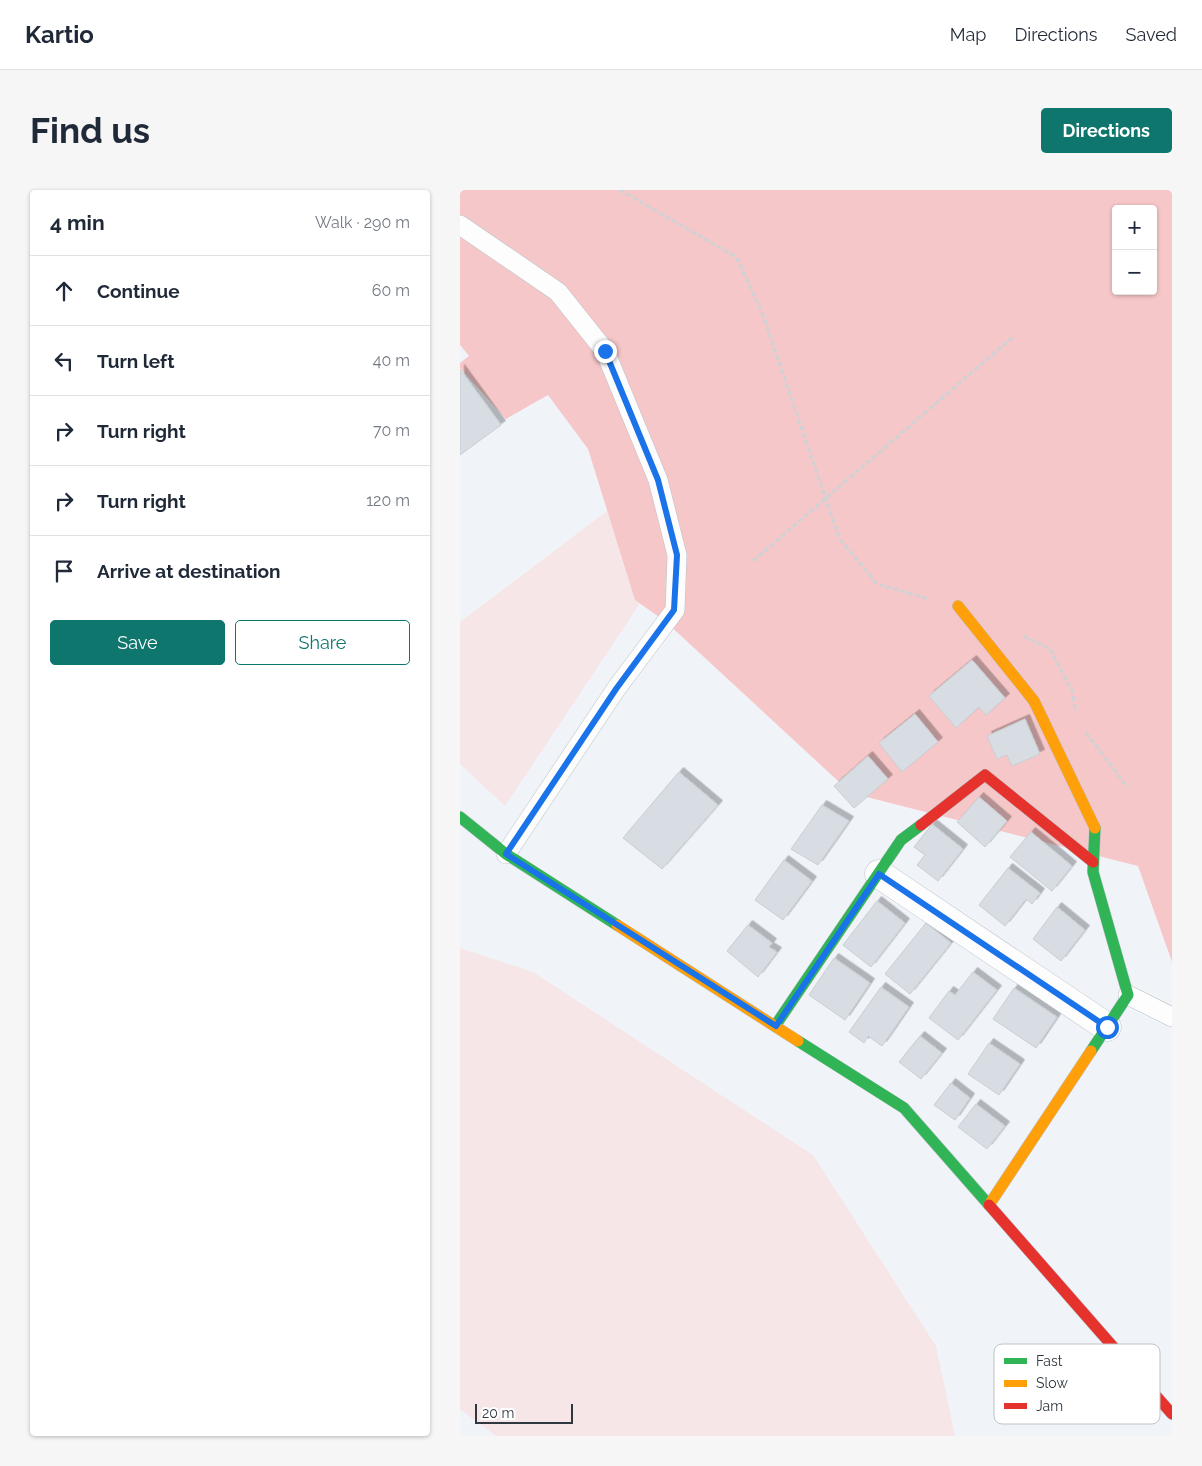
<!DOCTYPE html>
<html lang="en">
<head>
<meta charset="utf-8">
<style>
  :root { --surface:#fff; --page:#f6f6f7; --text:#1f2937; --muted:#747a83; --line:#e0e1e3; --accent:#0f766e }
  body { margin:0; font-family:Raleway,sans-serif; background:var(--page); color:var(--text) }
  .controls { position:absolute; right:15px; top:15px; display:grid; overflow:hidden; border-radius:5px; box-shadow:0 1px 4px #0004 }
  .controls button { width:45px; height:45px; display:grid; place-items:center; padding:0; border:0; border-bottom:1px solid var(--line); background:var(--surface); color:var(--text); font:25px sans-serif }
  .scale { position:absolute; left:15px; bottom:12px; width:98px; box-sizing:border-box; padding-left:5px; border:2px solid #2f3840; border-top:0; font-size:14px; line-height:18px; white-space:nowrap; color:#2f3840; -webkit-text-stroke:4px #fff; paint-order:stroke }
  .stop { position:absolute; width:15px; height:15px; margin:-11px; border:4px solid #1a73e8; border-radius:50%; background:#fff }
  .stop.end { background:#1a73e8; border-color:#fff; box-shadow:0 1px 5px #0008 }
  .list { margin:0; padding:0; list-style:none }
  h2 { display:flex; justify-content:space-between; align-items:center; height:65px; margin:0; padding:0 20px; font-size:21px }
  h2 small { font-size:16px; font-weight:400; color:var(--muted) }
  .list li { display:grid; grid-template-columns:32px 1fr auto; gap:15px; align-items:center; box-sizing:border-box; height:70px; padding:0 20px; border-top:1px solid var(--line) }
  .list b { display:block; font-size:19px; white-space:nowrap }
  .list em { font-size:16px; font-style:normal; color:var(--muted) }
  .actions { display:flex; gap:10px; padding:15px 20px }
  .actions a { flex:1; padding:11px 0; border:1px solid var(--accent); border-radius:5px; text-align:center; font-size:18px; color:var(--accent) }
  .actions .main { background:var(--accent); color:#fff }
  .icon { flex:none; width:28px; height:28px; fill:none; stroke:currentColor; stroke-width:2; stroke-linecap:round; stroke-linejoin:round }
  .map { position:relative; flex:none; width:712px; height:1246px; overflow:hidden; border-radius:5px }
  header { display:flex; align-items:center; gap:30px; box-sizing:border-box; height:70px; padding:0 25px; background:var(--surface); border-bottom:1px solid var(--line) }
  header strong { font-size:24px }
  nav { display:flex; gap:28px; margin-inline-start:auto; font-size:18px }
  .intro { display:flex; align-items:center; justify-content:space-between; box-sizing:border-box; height:120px; padding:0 30px }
  h1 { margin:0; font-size:35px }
  .button { padding:12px 22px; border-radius:5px; background:var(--accent); color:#fff; font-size:18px; font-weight:700 }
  main { display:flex; gap:30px; padding:0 30px }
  aside { flex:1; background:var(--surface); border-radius:5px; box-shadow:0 1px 4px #0004 }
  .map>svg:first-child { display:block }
  .green { fill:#f6e6e7 }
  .forest { fill:#f6c7c8; fill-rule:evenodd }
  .building { fill:#d8dde4; stroke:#c8ced4; filter:url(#shadow) }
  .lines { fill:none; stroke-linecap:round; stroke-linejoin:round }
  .lane-casing { stroke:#bcc2c8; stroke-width:20 }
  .street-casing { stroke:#bcc2c8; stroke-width:29 }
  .fast-casing { stroke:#bcc2c8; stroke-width:12 }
  .slow-casing { stroke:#bcc2c8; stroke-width:12 }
  .jam-casing { stroke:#bcc2c8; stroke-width:12 }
  .path { stroke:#cfd2d5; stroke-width:3; stroke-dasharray:5 2.5; stroke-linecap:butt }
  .lane { stroke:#fdfdfe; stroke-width:19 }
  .street { stroke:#fdfdfe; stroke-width:28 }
  .fast { stroke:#30b455; stroke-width:11 }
  .slow { stroke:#ff9f0a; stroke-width:11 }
  .jam { stroke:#e5322d; stroke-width:11 }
  .path-bridge { stroke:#cfd2d5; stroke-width:3; stroke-dasharray:5 2.5; stroke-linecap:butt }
  .route { stroke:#1a73e8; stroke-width:6 }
  .key { fill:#fff; stroke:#c1c3c6; stroke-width:1 }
  .key-label { font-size:14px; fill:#2f3840 }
</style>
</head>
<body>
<header>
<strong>Kartio</strong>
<nav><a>Map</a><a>Directions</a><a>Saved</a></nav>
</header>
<div class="intro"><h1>Find us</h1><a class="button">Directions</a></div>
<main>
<aside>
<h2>4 min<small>Walk · 290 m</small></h2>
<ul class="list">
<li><svg class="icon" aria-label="ahead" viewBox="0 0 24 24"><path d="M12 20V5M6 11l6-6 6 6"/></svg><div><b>Continue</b></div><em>60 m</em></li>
<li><svg class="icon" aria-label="left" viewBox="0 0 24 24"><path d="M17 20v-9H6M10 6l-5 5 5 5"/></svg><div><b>Turn left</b></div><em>40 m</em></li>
<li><svg class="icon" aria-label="right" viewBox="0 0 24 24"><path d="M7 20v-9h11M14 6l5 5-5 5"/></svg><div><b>Turn right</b></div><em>70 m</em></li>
<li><svg class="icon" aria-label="right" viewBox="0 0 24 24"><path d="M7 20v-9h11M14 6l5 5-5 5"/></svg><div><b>Turn right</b></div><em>120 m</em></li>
<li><svg class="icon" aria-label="arrive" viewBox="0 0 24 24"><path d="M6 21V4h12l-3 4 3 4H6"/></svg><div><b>Arrive at destination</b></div></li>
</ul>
<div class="actions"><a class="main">Save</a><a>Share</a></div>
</aside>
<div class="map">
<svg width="712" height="1246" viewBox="0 0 712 1246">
  <defs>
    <filter id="shadow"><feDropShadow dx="4.5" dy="-4.5" stdDeviation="0" flood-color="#0004"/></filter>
  </defs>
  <rect width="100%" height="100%" fill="#f0f4f9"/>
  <g class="green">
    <polygon points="147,321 179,415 45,616 0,574 0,432"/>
    <polygon points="0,758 73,782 353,965 476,1156 495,1246 36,1246 0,1219"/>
  </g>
  <path class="forest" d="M0,0H712V772L678,676L391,603L206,432L175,410L128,259L88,205L46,229L0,178V173L9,166L0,155ZM656,19H693V101H656Z"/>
  <g class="building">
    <polygon points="0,179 41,235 0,265"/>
    <polygon points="512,470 545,508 526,525 519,517 496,538 469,506"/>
    <polygon points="455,524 478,552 442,582 419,553"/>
    <polygon points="565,529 580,564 552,576 547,565 537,569 527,546"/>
    <polygon points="408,566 428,589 394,618 374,596"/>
    <polygon points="219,582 258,615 202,679 163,648"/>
    <polygon points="519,607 547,631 525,657 497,632"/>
    <polygon points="362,615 389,631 358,675 331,659"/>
    <polygon points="472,634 503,659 478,691 457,675 465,665 454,657"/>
    <polygon points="571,642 612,676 592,701 550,667"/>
    <polygon points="324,670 352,691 323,730 295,710"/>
    <polygon points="548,678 580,703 572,714 566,709 545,736 519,715"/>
    <polygon points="417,711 445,733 411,777 383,755"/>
    <polygon points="597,717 625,740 601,771 573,749"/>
    <polygon points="466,733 491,753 450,804 425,784"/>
    <polygon points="288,735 312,753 309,757 317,762 298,787 267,761"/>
    <polygon points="374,768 410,793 385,830 349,805"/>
    <polygon points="513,782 537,800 498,850 469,828 489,801 495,805"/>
    <polygon points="421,797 449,817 422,856 408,846 404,853 389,842"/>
    <polygon points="554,798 597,827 576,858 533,829"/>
    <polygon points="460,846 482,863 461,889 439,872"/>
    <polygon points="529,853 560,874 539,905 508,884"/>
    <polygon points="491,893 510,908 495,930 474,915"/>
    <polygon points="516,914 545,936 527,959 498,937"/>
  </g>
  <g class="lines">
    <g class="lane-casing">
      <g id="lane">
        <polyline points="0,35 98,102 145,161 198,290 217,365 215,420 156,499 46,664"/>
        <polyline points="668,805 712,827"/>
      </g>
    </g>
    <g class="street-casing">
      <polyline id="street" points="419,684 647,837"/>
    </g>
    <g class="fast-casing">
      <g id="fast">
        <polyline points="0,627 46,664 157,735"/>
        <polyline points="315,836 441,650 461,635"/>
        <polyline points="338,851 444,918 529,1015"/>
        <polyline points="631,861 668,805 633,682 635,638"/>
      </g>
    </g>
    <g class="slow-casing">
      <g id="slow">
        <polyline points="498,416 574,511 635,638"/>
        <polyline points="157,735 338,851"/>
        <polyline points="529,1015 631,861"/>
      </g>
    </g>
    <g class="jam-casing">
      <g id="jam">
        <polyline points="461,635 525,585 633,672"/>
        <polyline points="529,1015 712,1224"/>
      </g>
    </g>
    <g class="path">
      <polyline points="160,0 276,67 302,122 379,348 417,394 469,409"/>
      <polyline points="563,446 590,459 612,501 616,522"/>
      <polyline points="626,543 668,598"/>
    </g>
    <use href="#lane" class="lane"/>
    <use href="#street" class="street"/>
    <use href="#fast" class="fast"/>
    <use href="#slow" class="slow"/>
    <use href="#jam" class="jam"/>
    <polyline class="path-bridge" points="293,371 554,146"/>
  </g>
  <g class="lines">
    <polyline class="route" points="145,161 198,290 217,365 214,420 156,499 46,664 316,836 419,684 647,837"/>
  </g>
  <rect x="534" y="1154" width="166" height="80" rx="8" class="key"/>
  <rect x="544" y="1168" width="23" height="6" fill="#30b455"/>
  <rect x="544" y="1190" width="23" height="7" fill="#ff9f0a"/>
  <rect x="544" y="1213" width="23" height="6" fill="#e5322d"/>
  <g class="key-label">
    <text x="576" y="1176">Fast</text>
    <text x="576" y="1198">Slow</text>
    <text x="576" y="1221">Jam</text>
  </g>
</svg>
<div class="controls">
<button>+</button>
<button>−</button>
</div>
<div class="scale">20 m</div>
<div class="stop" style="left:647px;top:837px"></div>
<div class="stop end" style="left:145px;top:161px"></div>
</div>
</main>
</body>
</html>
